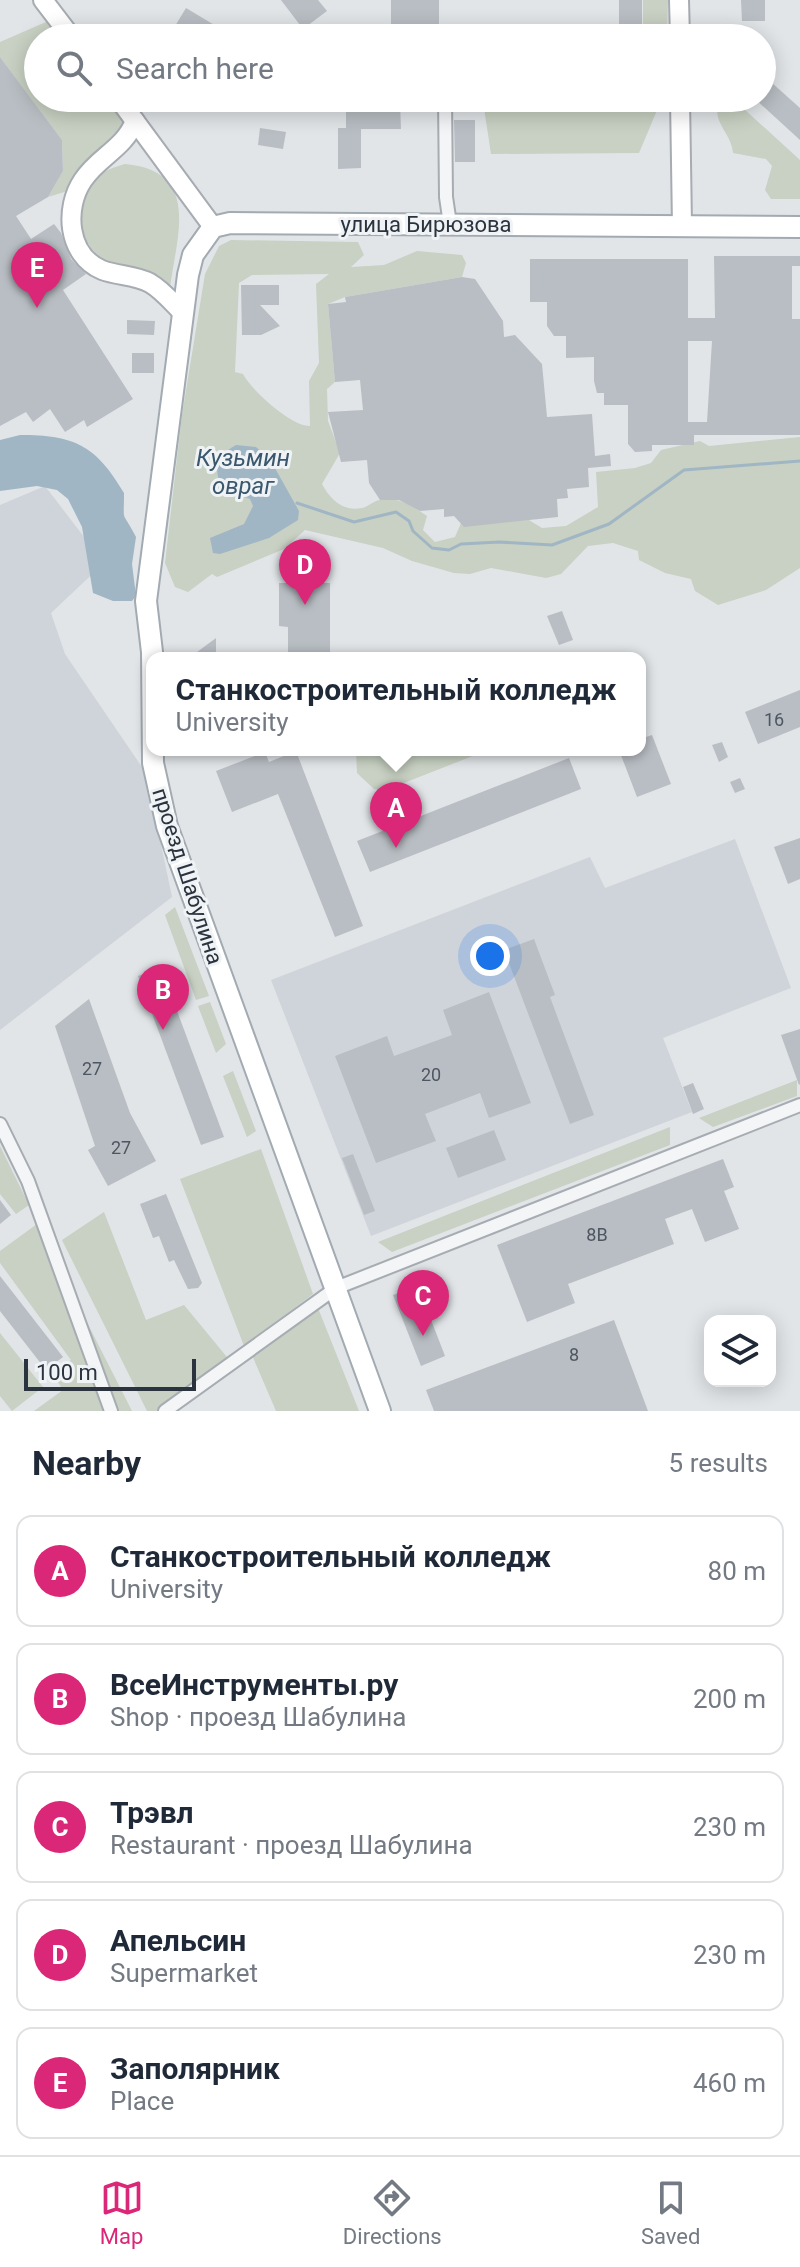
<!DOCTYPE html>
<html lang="en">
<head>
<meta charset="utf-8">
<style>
  :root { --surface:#fff; --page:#f6f6f7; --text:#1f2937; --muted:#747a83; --line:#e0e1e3; --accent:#db2777 }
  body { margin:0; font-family:Roboto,sans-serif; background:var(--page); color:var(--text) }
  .controls { position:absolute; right:24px; bottom:24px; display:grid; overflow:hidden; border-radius:16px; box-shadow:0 4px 20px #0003 }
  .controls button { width:72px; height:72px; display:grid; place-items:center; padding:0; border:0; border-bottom:2px solid var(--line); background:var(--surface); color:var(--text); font:40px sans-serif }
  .scale { position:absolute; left:24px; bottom:20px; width:172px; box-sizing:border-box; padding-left:8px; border:4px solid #2b343e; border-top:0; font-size:22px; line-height:28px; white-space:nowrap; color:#2b343e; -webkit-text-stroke:6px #f0f3f6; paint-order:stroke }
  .you { position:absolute; left:490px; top:956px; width:28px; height:28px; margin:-20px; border:6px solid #fff; border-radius:50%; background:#1a73e8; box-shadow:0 0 0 12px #1a73e833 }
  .badge { display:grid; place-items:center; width:52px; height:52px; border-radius:50%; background:var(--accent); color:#fff; font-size:26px; font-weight:700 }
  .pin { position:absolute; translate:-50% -66px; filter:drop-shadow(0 2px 4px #0008) }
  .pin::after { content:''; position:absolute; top:42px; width:28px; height:24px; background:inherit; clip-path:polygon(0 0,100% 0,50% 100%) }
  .popup { position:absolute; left:146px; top:652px; width:500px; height:104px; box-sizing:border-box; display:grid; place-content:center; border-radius:16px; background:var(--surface); filter:drop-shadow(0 2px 6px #0005); font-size:26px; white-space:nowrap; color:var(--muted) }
  .popup b { font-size:30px; color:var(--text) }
  .popup::after { content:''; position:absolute; left:50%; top:100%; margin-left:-16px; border:16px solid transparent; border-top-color:var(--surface) }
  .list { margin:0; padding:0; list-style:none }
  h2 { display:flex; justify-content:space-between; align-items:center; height:104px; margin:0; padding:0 32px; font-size:34px }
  h2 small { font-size:26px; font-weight:400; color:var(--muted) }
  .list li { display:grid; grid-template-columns:52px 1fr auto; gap:24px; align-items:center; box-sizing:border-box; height:112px; margin:0 16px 16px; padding:0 16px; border:2px solid var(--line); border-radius:16px }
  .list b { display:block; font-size:30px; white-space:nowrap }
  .list p { margin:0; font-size:26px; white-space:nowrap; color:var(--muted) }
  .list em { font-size:26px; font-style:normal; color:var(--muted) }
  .icon { flex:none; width:44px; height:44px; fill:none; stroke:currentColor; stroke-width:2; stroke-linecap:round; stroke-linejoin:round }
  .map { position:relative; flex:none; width:800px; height:1411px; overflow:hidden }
  .search { position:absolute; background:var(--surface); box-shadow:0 4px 20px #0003; left:24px; right:24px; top:24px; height:88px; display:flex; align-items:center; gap:20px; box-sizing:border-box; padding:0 28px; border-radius:44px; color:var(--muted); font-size:30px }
  .sheet { height:744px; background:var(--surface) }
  nav { display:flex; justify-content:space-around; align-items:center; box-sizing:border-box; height:112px; border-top:2px solid var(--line); background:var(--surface); font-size:22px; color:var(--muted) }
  nav a { display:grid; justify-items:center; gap:4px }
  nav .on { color:var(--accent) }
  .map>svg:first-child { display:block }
  .built { fill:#cfd4da }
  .green { fill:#c8d1c3; fill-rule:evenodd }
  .water { fill:#a0b6c4 }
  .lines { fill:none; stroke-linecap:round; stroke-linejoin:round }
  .stream { stroke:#a0b6c4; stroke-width:3 }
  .building { fill:#b9bec4; fill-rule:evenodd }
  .street-casing { stroke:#a7acb2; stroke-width:16 }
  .secondary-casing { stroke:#a7acb2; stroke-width:22 }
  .primary-casing { stroke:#a2aab2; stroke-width:24 }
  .street { stroke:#f3f5f7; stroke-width:12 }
  .secondary { stroke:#fff; stroke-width:18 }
  .primary { stroke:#fff; stroke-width:20 }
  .labels { text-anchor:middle; stroke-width:6; stroke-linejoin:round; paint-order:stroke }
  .number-label { font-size:18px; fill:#4e5660 }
  .street-label { font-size:22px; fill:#2b343e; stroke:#f0f3f6 }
  .water-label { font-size:24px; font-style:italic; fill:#3a576d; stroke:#f0f3f6 }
</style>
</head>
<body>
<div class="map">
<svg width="800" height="1411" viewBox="0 0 800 1411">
  <rect width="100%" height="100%" fill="#e1e5e8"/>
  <g class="built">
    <polygon points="45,486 104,563 51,613 65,654 146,773 172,897 0,1030 0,505"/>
    <polygon points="735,839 791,988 663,1038 692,1112 371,1236 271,980 590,857 605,888"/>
  </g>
  <g class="green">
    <polygon points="643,0 668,0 667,38 643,38"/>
    <polygon points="62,15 80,38 38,38 38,98 127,98 133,106 116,140 97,151 84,167 74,189 48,197 63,171 62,140 0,57 0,42"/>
    <polygon points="643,98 658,98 658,108 639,153 491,154 484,108 642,108"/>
    <path d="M723,98H732L800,160V199H771L765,190L772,166L766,159L733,153C732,132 706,118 723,98Z"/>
    <path d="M125,164C201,171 177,235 170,287C166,283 161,276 156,274C148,269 135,269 125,267C91,260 77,236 82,203C86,179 103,170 125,164Z"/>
    <path d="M231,240L358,242L364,255L351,267L384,265L417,251L462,255L466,263L462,277L345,297L328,304L335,382L327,389L328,421L340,453L322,484C330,499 343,512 362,508C368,507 373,501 380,500C396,496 413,506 427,516L423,530L435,542L455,537L461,523L529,520L542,528L566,526L598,507L596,472L635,468L651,463L661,450L700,441L709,446L800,437V568L766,590L718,605L695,591L691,579L665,573L639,560L638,551L613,543L588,546L561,574L546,578L491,568L470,574L454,573L412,561L383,548L305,530L284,549L217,577L212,574L188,592L175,587L165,563L182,415L205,274L219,246ZM329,274L316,284L319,363L309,381L310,426C291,426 252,391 243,374L235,372L239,283L252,275Z"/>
    <polygon points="356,750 488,750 386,790 374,789 357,773"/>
    <polygon points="175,907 209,996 196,1000 165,915"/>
    <polygon points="210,1002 226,1044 216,1053 198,1006"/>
    <polygon points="233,1071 256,1131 247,1137 223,1076"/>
    <polygon points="797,1080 797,1096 713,1127 699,1118"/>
    <polygon points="670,1127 670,1145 392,1252 378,1242"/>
    <polygon points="0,1146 29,1205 16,1214 0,1194"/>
    <polygon points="261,1149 313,1294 244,1346 180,1179"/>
    <polygon points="104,1212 146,1320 184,1305 231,1362 165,1411 147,1411 62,1240"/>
    <polygon points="37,1224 132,1411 34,1411 63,1390 52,1373 71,1360 0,1263 0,1251"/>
    <polygon points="318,1308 359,1411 276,1411 252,1355"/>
    <polygon points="0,1333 43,1387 12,1411 0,1396"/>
  </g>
  <g class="water">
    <path d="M20,435C74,435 96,445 124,493C124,526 121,508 136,537L132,564L136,596L132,601H113L93,593L82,527L68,499L57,490L37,486L0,491V440Z"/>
    <path d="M236,445L256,447L271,461L299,511L298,520L269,538L220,554L213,553L210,538L244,524L253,506L250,499L223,490C213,470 215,456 236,445Z"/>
  </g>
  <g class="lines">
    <polyline class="stream" points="297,503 354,522 396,512 409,521 413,531 432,548 449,550 461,544 499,542 552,545 609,524 684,470 800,461"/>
  </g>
  <g class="building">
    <polygon points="281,0 318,0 327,11 303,29"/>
    <rect x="391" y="0" width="48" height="36"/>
    <rect x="619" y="0" width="23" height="38"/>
    <polygon points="741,0 765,0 765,21 742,21"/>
    <polygon points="186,8 236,38 184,38 172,31"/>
    <polygon points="0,57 62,140 63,171 48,197 16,216 31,239 54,224 61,233 71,259 86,274 63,290 133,399 87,427 84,420 65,432 50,409 33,422 26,412 0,426"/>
    <polygon points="762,74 800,108 800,140 754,98 762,98"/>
    <polygon points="162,98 192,98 184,111"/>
    <polygon points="310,98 360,98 360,104 400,103 401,129 361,129 361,168 338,169 338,128 346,128 346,110 310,110"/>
    <polygon points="454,120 475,120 475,162 455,162"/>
    <polygon points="260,128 286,132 283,149 258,145"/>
    <path d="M714,256H800V266H792V319H800V435H694V445H652V451L635,452L628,444V405H604V393H597L594,381V357L566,358V336H554L547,326V302H530V259H688V318H715ZM688,341H712L707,422H688Z"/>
    <polygon points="462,277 475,279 503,321 504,337 515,335 542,364 547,417 592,414 595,456 610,454 611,466 588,468 589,487 567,489 568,498 557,499 558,517 464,527 454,516 444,517 444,509 420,511 399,500 380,500 369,483 367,460 341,462 328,412 363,410 360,380 335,382 328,304 346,302 345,297"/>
    <polygon points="241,285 279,285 279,305 260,305 280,326 261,335 242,335"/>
    <polygon points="127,320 155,321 154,335 127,334"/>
    <rect x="132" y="353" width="22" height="20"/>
    <polygon points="279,583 330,583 330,658 288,658 288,627 279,626"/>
    <polygon points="562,611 573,640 559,645 547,616"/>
    <polygon points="216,638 216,658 189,658"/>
    <polygon points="800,690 800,727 758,744 745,712"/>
    <polygon points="652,735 671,784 637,797 619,750 640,750 640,739"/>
    <polygon points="722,742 728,757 719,762 712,745"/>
    <polygon points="296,751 363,926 335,937 278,794 232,812 216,771 265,752 269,762"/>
    <polygon points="569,758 581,789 370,872 357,841"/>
    <polygon points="740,778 745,789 735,793 730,782"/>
    <polygon points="800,838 800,879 788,884 774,847"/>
    <polygon points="534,939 555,995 550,997 594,1115 570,1124 504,950"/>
    <polygon points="161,968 224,1137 201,1145 138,976"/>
    <polygon points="489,992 531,1103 489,1118 480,1093 425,1114 436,1141 376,1163 335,1056 387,1036 394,1056 452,1035 443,1010"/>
    <polygon points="89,999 130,1113 156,1161 108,1186 88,1150 95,1146 55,1026"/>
    <polygon points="800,1029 800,1084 799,1085 781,1035"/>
    <polygon points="693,1083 704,1109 693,1114 683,1087"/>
    <polygon points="494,1130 506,1160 458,1178 446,1148"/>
    <polygon points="353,1154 375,1211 364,1215 342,1158"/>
    <polygon points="723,1159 734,1187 724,1191 739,1229 705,1242 692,1209 665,1219 674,1244 568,1284 575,1303 527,1322 497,1245"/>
    <polygon points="166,1194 202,1283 198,1288 188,1289 174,1260 169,1262 159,1236 153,1238 140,1204"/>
    <polygon points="0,1200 11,1215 0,1224"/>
    <polygon points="0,1276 63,1357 46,1370 0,1311"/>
    <polygon points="434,1279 442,1300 426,1307 445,1356 421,1366 393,1295"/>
    <polygon points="614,1320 648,1411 434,1411 426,1390"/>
  </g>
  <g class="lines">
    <g class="street-casing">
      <g id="street">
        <polyline points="445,98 446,197 450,224"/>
        <polyline points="0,1124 28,1181 111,1411"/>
        <polyline points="165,1411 336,1288 800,1105"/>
      </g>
    </g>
    <g class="secondary-casing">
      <g id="secondary">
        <polyline points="43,0 72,38"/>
        <polyline points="679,0 680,38"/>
        <polyline points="118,98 213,227"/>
        <polyline points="680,98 682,226"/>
        <path d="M135,121C124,149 99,156 83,180C64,208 67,255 102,270C118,276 135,275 150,283C162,290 172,302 182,312"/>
      </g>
    </g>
    <g class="primary-casing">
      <polyline id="primary" points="380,1411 167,826 153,763 152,652 146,601 188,275 193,255 213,227 230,223 800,227"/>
    </g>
    <use href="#street" class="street"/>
    <use href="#secondary" class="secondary"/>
    <use href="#primary" class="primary"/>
  </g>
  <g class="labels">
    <g class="number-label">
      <text x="774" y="726">16</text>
      <text x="92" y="1075">27</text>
      <text x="431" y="1081">20</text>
      <text x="121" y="1154">27</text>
      <text x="597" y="1241">8В</text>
      <text x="574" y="1361">8</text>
    </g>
    <g class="street-label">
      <text x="426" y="232">улица Бирюзова</text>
      <text transform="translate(188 876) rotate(72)" y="8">проезд Шабулина</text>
    </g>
    <g class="water-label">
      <text x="243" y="466">Кузьмин<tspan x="243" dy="28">овраг</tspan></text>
    </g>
  </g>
</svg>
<div class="controls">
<button><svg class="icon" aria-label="layers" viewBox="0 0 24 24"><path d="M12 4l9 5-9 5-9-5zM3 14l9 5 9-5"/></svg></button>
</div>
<div class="scale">100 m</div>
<div class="you"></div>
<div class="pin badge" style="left:396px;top:848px">A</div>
<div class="popup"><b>Станкостроительный колледж</b>University</div>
<div class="pin badge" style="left:163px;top:1030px">B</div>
<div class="pin badge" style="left:423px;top:1336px">C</div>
<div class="pin badge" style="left:305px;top:605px">D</div>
<div class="pin badge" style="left:37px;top:308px">E</div>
<div class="search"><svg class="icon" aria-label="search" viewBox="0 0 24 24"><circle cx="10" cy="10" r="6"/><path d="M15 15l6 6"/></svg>Search here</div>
</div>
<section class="sheet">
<h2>Nearby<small>5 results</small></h2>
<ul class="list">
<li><span class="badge">A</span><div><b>Станкостроительный колледж</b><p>University</p></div><em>80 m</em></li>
<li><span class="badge">B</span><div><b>ВсеИнструменты.ру</b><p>Shop · проезд Шабулина</p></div><em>200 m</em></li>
<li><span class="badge">C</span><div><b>Трэвл</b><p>Restaurant · проезд Шабулина</p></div><em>230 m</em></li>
<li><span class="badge">D</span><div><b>Апельсин</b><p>Supermarket</p></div><em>230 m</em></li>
<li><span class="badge">E</span><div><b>Заполярник</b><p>Place</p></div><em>460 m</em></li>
</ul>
</section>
<nav>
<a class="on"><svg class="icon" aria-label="map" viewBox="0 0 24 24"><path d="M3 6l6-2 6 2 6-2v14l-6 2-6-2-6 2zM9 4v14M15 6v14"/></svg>Map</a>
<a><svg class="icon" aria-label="directions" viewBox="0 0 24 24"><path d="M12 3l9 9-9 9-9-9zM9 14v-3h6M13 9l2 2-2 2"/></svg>Directions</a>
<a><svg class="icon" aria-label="saved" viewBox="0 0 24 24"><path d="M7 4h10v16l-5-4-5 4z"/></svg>Saved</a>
</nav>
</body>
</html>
